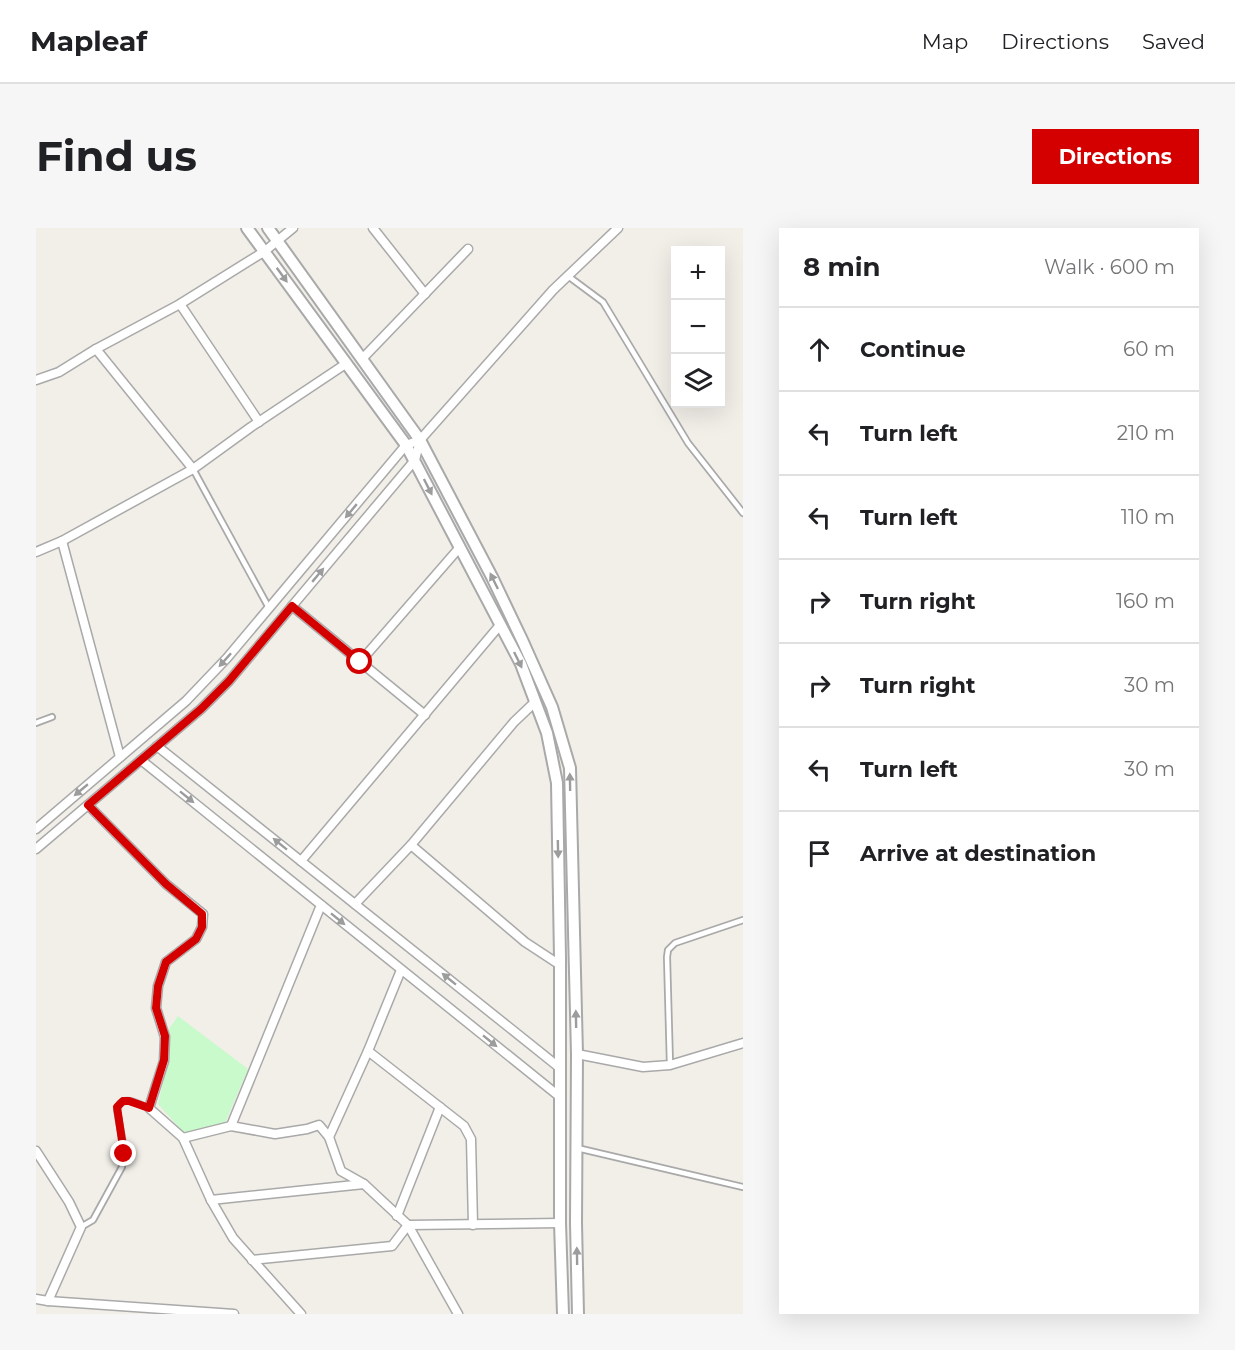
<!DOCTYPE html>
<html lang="en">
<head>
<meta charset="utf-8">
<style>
  :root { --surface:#fff; --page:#f6f6f6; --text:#202124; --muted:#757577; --line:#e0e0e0; --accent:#d40000 }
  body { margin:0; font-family:Montserrat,sans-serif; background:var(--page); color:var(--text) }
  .controls { position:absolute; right:18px; top:18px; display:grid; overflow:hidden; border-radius:0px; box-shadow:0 6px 24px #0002 }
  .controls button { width:54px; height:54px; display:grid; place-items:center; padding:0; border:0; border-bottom:2px solid var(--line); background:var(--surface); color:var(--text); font:30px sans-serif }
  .stop { position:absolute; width:18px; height:18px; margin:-14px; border:4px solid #d40000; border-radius:50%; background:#fff }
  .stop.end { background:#d40000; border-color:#fff; box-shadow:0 2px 6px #0008 }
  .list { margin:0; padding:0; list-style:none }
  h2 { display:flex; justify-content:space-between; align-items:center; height:78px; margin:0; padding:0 24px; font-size:26px }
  h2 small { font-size:20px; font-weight:400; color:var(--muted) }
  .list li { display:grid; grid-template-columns:39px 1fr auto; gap:18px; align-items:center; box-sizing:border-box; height:84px; padding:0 24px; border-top:2px solid var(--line) }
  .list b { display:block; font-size:22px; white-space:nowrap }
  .list em { font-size:20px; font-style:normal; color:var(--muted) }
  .icon { flex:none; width:33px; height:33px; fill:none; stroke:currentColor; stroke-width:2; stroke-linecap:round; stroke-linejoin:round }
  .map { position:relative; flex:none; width:707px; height:1086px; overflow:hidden; border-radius:0px }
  header { display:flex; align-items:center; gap:36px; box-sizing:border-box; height:84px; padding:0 30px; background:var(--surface); border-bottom:2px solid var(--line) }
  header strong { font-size:28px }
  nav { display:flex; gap:33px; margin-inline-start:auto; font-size:21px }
  .intro { display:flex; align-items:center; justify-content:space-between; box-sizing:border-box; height:144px; padding:0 36px }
  h1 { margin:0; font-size:42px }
  .button { padding:15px 27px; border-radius:0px; background:var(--accent); color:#fff; font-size:21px; font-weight:700 }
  main { display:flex; gap:36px; padding:0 36px }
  aside { flex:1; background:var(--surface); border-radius:0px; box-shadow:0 6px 24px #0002 }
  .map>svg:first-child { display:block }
  .park { fill:#c8facc }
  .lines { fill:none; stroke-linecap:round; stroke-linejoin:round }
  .service-casing { stroke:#a9a9a9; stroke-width:8 }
  .minor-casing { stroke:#a9a9a9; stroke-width:11 }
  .tertiary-casing { stroke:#a9a9a9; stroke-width:14 }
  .service { stroke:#fff; stroke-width:4.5 }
  .minor { stroke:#fff; stroke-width:8 }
  .tertiary { stroke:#fff; stroke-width:10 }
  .oneway { fill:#9c9c9c }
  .route { stroke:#d40000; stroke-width:8 }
</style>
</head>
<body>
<header>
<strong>Mapleaf</strong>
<nav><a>Map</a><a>Directions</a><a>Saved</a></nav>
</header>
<div class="intro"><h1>Find us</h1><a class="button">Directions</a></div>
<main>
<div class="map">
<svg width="707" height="1086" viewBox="0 0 707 1086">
  <rect width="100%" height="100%" fill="#f2efe9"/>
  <polygon class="park" points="142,788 212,841 189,895 148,905 122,876 133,829 133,801"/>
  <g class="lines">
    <g class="service-casing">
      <g id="service">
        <polyline points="532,48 567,74 652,215 707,285"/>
        <polyline points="157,241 233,380"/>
        <polyline points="0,495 16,489"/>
        <polyline points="634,837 631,729 632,722 639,715 707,692"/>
        <polyline points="541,920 707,959"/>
        <path d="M45,999L57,992L86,939L88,921L81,882C85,865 102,876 113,880"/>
      </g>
    </g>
    <g class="minor-casing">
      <g id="minor">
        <polyline points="337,0 389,66"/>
        <polyline points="144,76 223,194"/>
        <polyline points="60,121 157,241"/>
        <polyline points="326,131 432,21"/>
        <polyline points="0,152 23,144 60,121 144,76 229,23 257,0"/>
        <polyline points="26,313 84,529"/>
        <polyline points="0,324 26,313 157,241 215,199 311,135"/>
        <polyline points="256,378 389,487"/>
        <polyline points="324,434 424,319"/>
        <polyline points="121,518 524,840"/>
        <polyline points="105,532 524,869"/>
        <polyline points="52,577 130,656 167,686 166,699 160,711 130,734 122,758 120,780 129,809 128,833 113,880 147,910 175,972 197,1010 265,1086"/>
        <polyline points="0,601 150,473 191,430 370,217 384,212"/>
        <polyline points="375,617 489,714 524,737"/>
        <polyline points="0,621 165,481 193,453 379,232 384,212 517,62 582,0"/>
        <polyline points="265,633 464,397"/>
        <polyline points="319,676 375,617 478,494 499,474"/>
        <polyline points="332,823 428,898 435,911 437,997"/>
        <polyline points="541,826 607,839 634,837 707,815"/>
        <polyline points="195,898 285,677"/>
        <polyline points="293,909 332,823 365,742"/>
        <polyline points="147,910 195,898 239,906 271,901 283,897 293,909 305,943 328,956"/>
        <polyline points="0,923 33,974 45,999 12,1073"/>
        <polyline points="175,972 328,956 372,997 356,1018 216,1032"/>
        <polyline points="361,988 404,879"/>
        <polyline points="0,1071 12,1073 198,1086"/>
        <polyline points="422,1086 372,997 524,995"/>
      </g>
    </g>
    <g class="tertiary-casing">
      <g id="tertiary">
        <polyline points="211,0 370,217 485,436 511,505 521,555 524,730 524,995 527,1086"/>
        <polyline points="232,0 384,212 456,349 487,414 516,479 534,540 541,826 540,995 542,1086"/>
      </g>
    </g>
    <use href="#service" class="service"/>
    <use href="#minor" class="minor"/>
    <use href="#tertiary" class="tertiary"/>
  </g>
  <defs><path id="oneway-solid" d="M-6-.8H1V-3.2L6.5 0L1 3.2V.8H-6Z" transform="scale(1.5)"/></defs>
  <g class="oneway">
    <use href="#oneway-solid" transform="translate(246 47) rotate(54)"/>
    <use href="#oneway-solid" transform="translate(392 259) rotate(63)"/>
    <use href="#oneway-solid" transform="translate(315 283) rotate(130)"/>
    <use href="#oneway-solid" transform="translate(282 347) rotate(-50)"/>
    <use href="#oneway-solid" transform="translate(458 353) rotate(-116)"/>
    <use href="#oneway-solid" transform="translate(189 432) rotate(132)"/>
    <use href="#oneway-solid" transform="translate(482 432) rotate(64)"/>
    <use href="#oneway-solid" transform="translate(534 554) rotate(-91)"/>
    <use href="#oneway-solid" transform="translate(45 562) rotate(140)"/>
    <use href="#oneway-solid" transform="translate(151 569) rotate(39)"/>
    <use href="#oneway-solid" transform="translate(244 616) rotate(-141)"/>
    <use href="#oneway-solid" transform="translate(522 621) rotate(89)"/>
    <use href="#oneway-solid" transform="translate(302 691) rotate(39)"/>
    <use href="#oneway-solid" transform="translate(413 751) rotate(-141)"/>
    <use href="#oneway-solid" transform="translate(540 791) rotate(-91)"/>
    <use href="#oneway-solid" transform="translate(454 813) rotate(39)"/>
    <use href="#oneway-solid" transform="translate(541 1028) rotate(-91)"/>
  </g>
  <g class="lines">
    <polyline class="route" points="88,926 81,879 87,873 93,873 113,880 128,832 129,808 120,780 122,758 130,734 160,711 166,699 166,686 130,656 52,577 165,481 193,453 256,378 324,434"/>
  </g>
</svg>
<div class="controls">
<button>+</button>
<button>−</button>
<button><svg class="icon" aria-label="layers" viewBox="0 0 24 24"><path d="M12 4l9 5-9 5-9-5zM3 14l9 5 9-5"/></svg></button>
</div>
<div class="stop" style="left:324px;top:434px"></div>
<div class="stop end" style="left:88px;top:926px"></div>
</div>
<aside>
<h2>8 min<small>Walk · 600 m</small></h2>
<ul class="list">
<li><svg class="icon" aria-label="ahead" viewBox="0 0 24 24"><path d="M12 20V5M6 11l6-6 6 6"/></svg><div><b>Continue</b></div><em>60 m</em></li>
<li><svg class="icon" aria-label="left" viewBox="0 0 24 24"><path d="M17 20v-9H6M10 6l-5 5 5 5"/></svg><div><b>Turn left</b></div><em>210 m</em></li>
<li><svg class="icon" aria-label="left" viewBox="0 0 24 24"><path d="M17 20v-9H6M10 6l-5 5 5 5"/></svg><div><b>Turn left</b></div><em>110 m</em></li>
<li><svg class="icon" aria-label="right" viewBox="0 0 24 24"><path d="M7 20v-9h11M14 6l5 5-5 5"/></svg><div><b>Turn right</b></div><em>160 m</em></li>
<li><svg class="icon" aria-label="right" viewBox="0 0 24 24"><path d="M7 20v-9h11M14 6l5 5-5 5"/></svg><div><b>Turn right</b></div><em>30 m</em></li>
<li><svg class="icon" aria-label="left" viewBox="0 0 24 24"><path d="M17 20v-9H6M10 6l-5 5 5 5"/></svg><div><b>Turn left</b></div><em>30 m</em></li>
<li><svg class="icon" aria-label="arrive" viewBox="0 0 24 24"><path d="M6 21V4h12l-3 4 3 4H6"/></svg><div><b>Arrive at destination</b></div></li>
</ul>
</aside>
</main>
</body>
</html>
